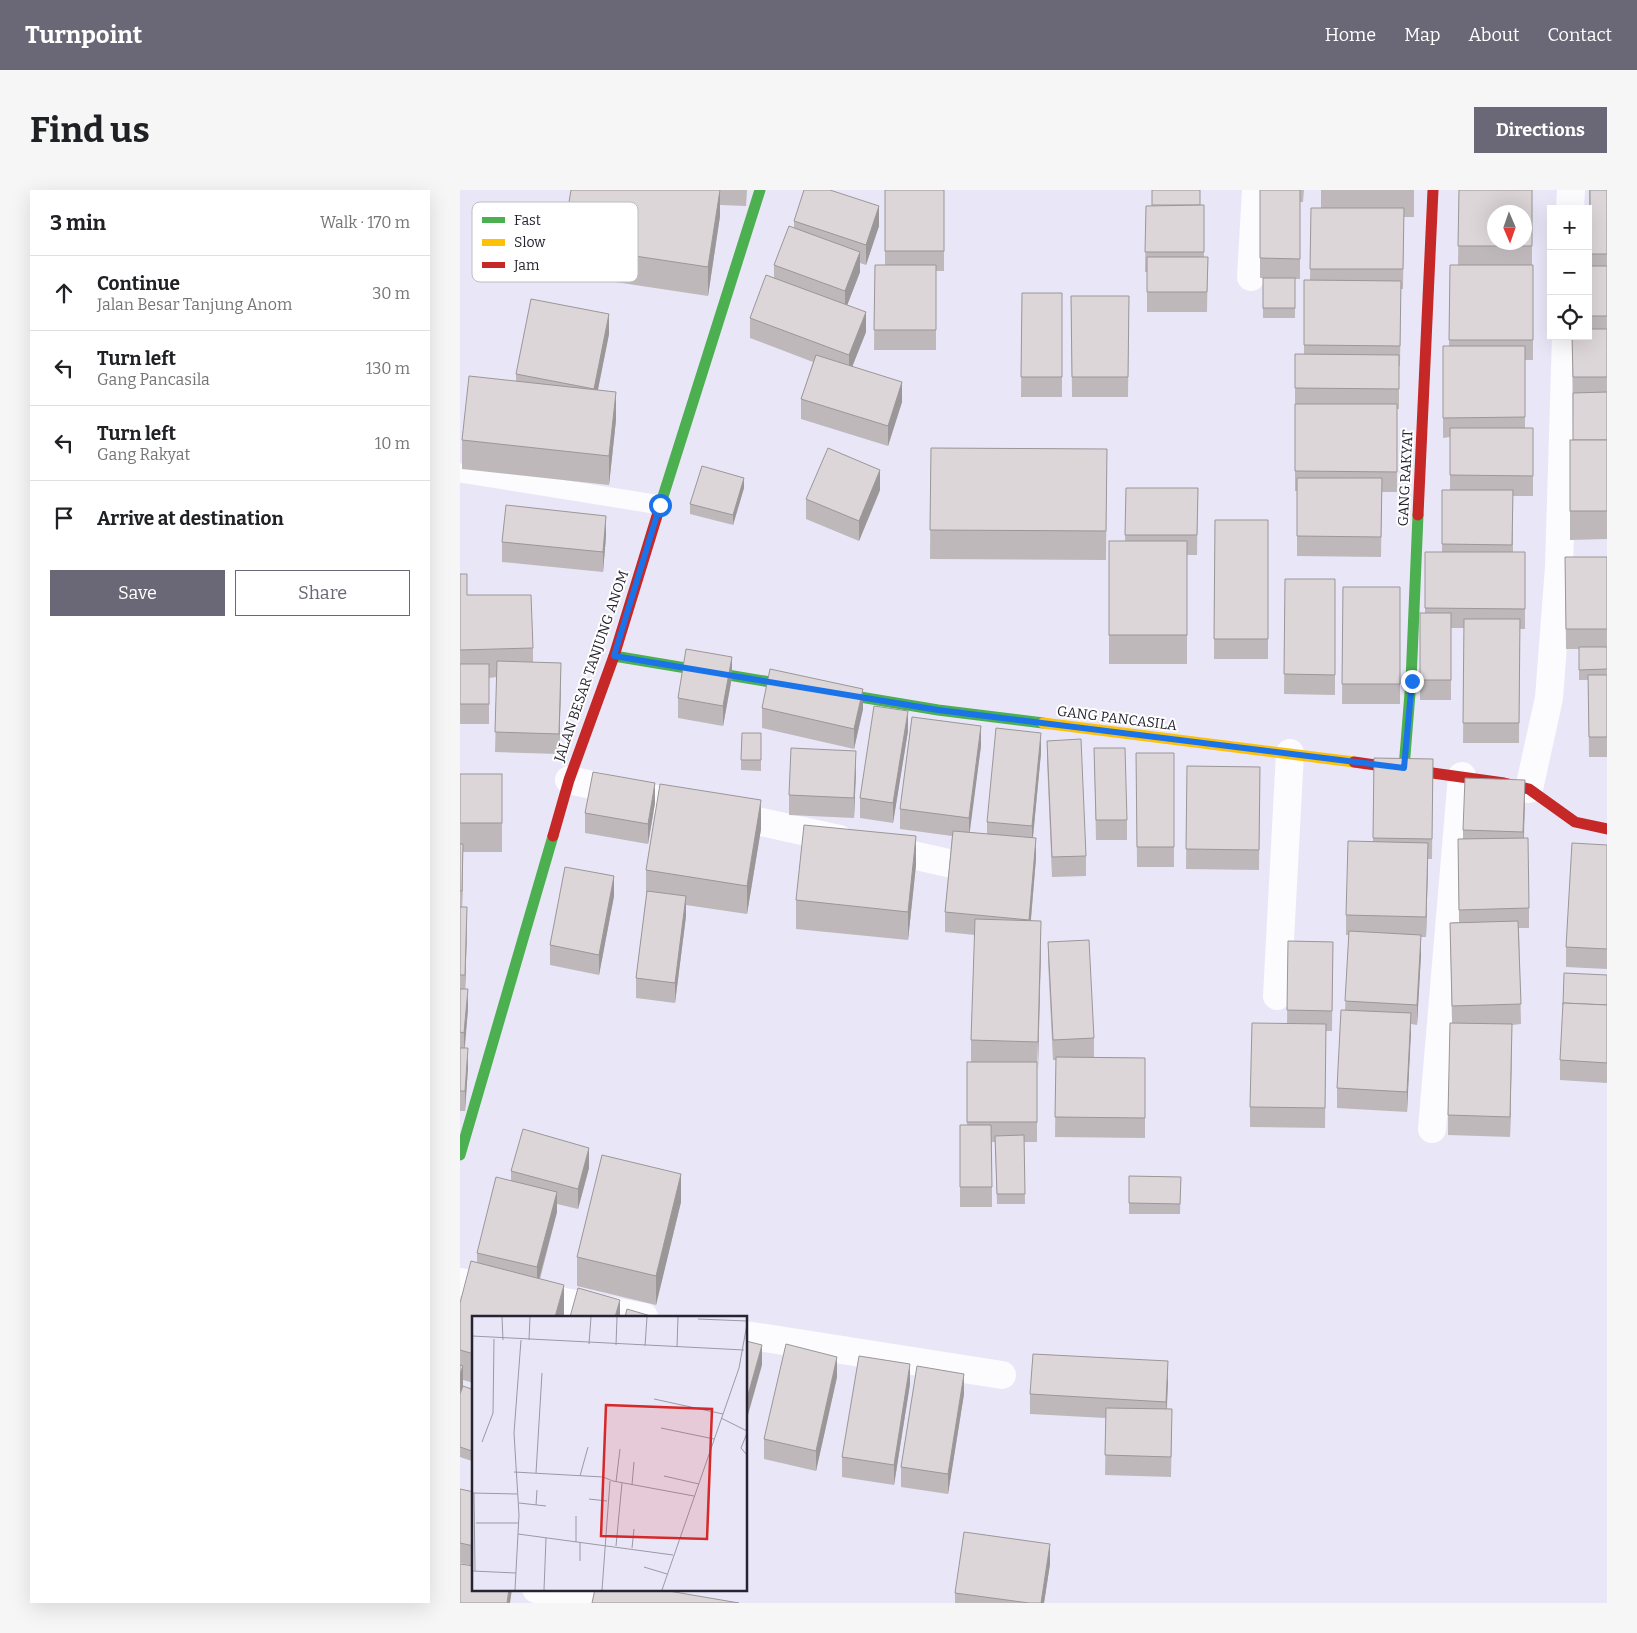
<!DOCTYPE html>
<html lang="en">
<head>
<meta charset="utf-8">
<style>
  :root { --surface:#fff; --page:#f6f6f6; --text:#202124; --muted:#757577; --line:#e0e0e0; --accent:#6a6876 }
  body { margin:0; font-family:Bitter,serif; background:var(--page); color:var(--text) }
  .controls { position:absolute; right:15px; top:15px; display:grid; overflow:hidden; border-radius:0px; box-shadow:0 5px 20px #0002 }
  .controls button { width:45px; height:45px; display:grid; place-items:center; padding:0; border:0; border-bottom:1px solid var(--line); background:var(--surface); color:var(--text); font:25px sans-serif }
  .compass { position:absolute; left:1027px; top:15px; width:45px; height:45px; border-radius:50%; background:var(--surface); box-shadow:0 5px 20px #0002; rotate:178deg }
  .stop { position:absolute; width:15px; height:15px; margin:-11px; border:4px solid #1a73e8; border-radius:50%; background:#fff }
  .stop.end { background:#1a73e8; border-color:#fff; box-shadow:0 1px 5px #0008 }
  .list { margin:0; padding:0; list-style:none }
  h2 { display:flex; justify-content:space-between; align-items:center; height:65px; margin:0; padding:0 20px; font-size:21px }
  h2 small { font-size:16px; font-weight:400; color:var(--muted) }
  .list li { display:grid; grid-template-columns:32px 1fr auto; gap:15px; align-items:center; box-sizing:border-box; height:75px; padding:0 20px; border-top:1px solid var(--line) }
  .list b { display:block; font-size:19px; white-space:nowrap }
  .list p { margin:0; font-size:16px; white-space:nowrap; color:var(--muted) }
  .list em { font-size:16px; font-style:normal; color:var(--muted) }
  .actions { display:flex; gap:10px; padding:15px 20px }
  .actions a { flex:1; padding:11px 0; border:1px solid var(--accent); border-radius:0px; text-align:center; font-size:18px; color:var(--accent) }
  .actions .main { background:var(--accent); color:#fff }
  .icon { flex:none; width:28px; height:28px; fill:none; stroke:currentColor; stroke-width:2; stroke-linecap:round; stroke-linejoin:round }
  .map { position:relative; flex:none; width:1147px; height:1413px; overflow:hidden; border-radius:0px }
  header { display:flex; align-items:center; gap:30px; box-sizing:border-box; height:70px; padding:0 25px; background:var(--accent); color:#fff }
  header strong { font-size:24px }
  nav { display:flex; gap:28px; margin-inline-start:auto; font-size:18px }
  .intro { display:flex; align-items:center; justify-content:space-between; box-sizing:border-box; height:120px; padding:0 30px }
  h1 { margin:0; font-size:35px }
  .button { padding:12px 22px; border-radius:0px; background:var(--accent); color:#fff; font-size:18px; font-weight:700 }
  main { display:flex; gap:30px; padding:0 30px }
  aside { flex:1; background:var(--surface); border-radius:0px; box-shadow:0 5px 20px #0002 }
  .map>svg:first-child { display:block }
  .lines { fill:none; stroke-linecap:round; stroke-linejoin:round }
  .lane { stroke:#fcfbfe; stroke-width:19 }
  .street { stroke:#fcfbfe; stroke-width:28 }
  .fast { stroke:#4caf50; stroke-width:11 }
  .slow { stroke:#ffc107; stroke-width:11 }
  .jam { stroke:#c62828; stroke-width:11 }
  .wall { fill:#beb8bb }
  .shaded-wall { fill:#9b9698 }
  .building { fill:#ddd6d9; stroke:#9b9698; fill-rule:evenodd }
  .route { stroke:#1a73e8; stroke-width:6 }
  .labels { text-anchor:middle; stroke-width:4; stroke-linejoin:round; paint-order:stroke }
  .street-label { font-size:14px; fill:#252430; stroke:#fff }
  .inset-road { fill:none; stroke:#9b99a7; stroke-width:1 }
  .view { fill:#d62828; fill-opacity:0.15; stroke:#d62828; stroke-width:2.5 }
  .inset-edge { fill:none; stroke:#252430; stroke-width:2.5 }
  .key { fill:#fff; stroke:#bebdc1; stroke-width:1 }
  .key-label { font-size:14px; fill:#252430 }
</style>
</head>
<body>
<header>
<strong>Turnpoint</strong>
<nav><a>Home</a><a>Map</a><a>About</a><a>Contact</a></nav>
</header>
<div class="intro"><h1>Find us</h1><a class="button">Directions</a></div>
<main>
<aside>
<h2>3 min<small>Walk · 170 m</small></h2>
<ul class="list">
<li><svg class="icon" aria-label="ahead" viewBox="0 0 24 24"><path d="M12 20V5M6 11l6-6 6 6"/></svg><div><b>Continue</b><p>Jalan Besar Tanjung Anom</p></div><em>30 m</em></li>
<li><svg class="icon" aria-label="left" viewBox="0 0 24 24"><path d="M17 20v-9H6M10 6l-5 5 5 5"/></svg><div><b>Turn left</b><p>Gang Pancasila</p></div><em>130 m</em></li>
<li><svg class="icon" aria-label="left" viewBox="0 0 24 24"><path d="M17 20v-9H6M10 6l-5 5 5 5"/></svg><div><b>Turn left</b><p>Gang Rakyat</p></div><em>10 m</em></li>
<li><svg class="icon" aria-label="arrive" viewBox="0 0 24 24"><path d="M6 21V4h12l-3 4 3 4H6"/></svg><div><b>Arrive at destination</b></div></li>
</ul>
<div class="actions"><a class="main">Save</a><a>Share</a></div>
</aside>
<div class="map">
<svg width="1147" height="1413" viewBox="0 0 1147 1413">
  <rect width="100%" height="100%" fill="#e9e7f7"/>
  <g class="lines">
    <polyline class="lane" points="0,283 200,315"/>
    <g class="street">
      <polyline points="1110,19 1111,0"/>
      <polyline points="791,87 796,0"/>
      <polyline points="109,590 379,649"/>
      <polyline points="1069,599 1089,508 1099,377 1106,146"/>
      <polyline points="421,658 488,673"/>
      <polyline points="817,806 830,563"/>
      <polyline points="972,939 1002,586"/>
      <polyline points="0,1092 184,1127"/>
      <polyline points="286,1145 542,1185"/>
      <polyline points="76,1399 157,1413"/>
    </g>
    <g class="fast">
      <polyline points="200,316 300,0"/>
      <polyline points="154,466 478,520 583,533"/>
      <polyline points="944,578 951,491 958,325"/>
      <polyline points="0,965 93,646"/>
    </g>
    <polyline class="slow" points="583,533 894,572"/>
    <g class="jam">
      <polyline points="958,325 973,0"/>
      <polyline points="894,572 1044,593 1069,599 1115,632 1147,639"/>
      <polyline points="93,646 109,590 154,466 200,316"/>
    </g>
  </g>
  <g class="wall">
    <polygon points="111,0 287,0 286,16 260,15 260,26 248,106 102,84 102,55"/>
    <polygon points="425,0 484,0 484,81 476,81 476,160 414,160 415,75 425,75"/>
    <polygon points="800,0 844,0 843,12 840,12 840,89 835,89 835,128 803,128 803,88 800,88"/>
    <polygon points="861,0 954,0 954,27 944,27 943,99 941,99 940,176 939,176 939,219 937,219 937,302 922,302 921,367 837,366 837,301 835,301 835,164 844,164 844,90 850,90 851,18 861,18"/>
    <polygon points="999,0 1072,0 1072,75 1073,75 1073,170 1065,170 1065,238 1073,238 1073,306 1053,306 1053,362 1065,362 1065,439 1060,439 1059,553 1003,553 1004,438 991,438 991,510 960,510 960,423 965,423 965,362 982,362 982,300 990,300 990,247 983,248 983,156 989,156 990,75 998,75"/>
    <polygon points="1129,0 1147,0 1147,349 1110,350 1110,250 1113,250 1112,146 1128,146 1128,76 1130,76"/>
    <polygon points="744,15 744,67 748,67 747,122 687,122 687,82 685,82 686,16"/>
    <polygon points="334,31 419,36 406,75 400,73 400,82 387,115 406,142 392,176 442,212 428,256 341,229 341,209 353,172 290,148 290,128 314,88 314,75 334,38"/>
    <polygon points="562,103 602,103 602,207 561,207"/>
    <polygon points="611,106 669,106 668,207 612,207"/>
    <polygon points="149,144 138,200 156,230 149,295 2,279 2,250 56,191 56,184"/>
    <polygon points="471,258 647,259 646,370 470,369"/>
    <polygon points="284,298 273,335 230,324 230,314"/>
    <polygon points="666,298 738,298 737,365 727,365 727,474 649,474 649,351 665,351"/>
    <polygon points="420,300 399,351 346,329 346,309"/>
    <polygon points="755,330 808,330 808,469 754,469"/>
    <polygon points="146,346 143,382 42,372 42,352"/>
    <polygon points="1105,367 1147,367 1147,567 1129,567 1128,490 1119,490 1119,459 1106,459"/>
    <polygon points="0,384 7,405 73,458 73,472 101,493 99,564 35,562 37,487 29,488 29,534 0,534"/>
    <polygon points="825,389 875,389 875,505 824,504"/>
    <polygon points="883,397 940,397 940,514 882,514"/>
    <polygon points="272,487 263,536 218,528 218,508"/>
    <polygon points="302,518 403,519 394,559 302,538"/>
    <polygon points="448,541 433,633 400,628 400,608"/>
    <polygon points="301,543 301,581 281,580 281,570"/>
    <polygon points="587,551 626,666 626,686 592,687 587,571"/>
    <polygon points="521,556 509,642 527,644 527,632 581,563 573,648 576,668 571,730 581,760 577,881 577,952 564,952 565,1014 537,1014 535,952 532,952 532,1017 500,1017 500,935 507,935 507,872 511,872 511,850 515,745 485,742 485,722 492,646 440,639 440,619"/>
    <polygon points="634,558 667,630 667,650 636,650"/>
    <polygon points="676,563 714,563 714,677 677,677"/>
    <polygon points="914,568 973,569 972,669 968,669 966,747 961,747 961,765 957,835 951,834 947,922 877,918 877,898 885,820 889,745 886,745 886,725 913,652"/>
    <polygon points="727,576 800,577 799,680 726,679"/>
    <polygon points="396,581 394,628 329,625 329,605"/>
    <polygon points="0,584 42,584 42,662 3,662 2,717 7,737 5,799 8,819 5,858 8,878 5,921 0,921"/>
    <polygon points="1065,610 1064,648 1069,718 1069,738 1059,738 1061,834 1052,835 1050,947 988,945 988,925 992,833 990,733 999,732 998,649 1003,649 1003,640"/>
    <polygon points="195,613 188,654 125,643 125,623"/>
    <polygon points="301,639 287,724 226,715 226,726 215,813 176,808 176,788 186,708 186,680"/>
    <polygon points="1147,655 1147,779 1106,777 1106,757"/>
    <polygon points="456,675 448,750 336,739 336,710"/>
    <polygon points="154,706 139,785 90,775 90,755"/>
    <polygon points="828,751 873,752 872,841 866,841 865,938 790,937 790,917 827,834"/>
    <polygon points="588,752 634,848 634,867 685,868 685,948 595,947 596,870 593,870 588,772"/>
    <polygon points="1147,785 1147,893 1100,890 1100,870"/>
    <polygon points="129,978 118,1019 97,1014 97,1022 80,1089 104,1124 103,1127 14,1127 14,1193 3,1190 3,1196 14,1200 14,1266 12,1271 0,1267 0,1113 17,1073 17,1063 51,991 51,981"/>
    <polygon points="669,986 721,987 720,1024 669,1024"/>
    <polygon points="221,1012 196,1115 117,1096 117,1067"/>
    <polygon points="377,1187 356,1281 304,1269 304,1249"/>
    <polygon points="708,1191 707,1219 712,1239 711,1287 645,1285 646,1228 570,1224 570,1204"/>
    <polygon points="450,1194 434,1295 382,1287 382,1267"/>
    <polygon points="504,1204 488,1304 441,1297 441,1277"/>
    <polygon points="0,1299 14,1302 14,1376 0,1373"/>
    <polygon points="590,1374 584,1413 495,1413 495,1403"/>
  </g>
  <g class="shaded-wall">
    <polygon points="260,0 260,26 248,106 248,77"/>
    <polygon points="419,16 419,36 406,75 406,55"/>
    <polygon points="400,62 400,82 385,121 385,101"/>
    <polygon points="406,122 406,142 389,185 389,165"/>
    <polygon points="149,124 149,144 134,219 134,199"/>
    <polygon points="442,192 442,212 428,256 428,236"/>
    <polygon points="156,202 156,230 149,295 149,266"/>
    <polygon points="420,280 420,300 399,351 399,331"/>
    <polygon points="284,288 284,298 273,335 273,325"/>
    <polygon points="146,326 146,346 143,382 143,362"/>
    <polygon points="272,467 272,487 263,536 263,516"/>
    <polygon points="101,473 101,493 99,564 99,544"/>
    <polygon points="403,499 403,519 394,559 394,539"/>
    <polygon points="448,521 448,541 433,633 433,613"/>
    <polygon points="521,536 521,556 509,648 509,628"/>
    <polygon points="581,543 581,563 572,656 572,636"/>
    <polygon points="396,561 396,581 394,628 394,608"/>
    <polygon points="1065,590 1065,610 1063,662 1063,642"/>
    <polygon points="195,593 195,613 188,654 188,634"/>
    <polygon points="301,610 301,639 287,724 287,696"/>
    <polygon points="456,646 456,675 448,750 448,722"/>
    <polygon points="576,648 576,668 569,750 569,730"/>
    <polygon points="968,653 968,673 966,747 966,727"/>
    <polygon points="3,654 3,674 2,721 2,701"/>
    <polygon points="154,686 154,706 139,785 139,765"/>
    <polygon points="226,706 226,726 215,813 215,793"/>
    <polygon points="7,717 7,737 5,805 5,785"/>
    <polygon points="581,731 581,760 578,881 578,852"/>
    <polygon points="961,745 961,765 957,835 957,815"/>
    <polygon points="8,799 8,819 4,863 4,843"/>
    <polygon points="951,823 951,843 947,922 947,902"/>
    <polygon points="1052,834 1052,854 1050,947 1050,927"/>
    <polygon points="8,858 8,878 5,921 5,901"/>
    <polygon points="129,958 129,978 118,1019 118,999"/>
    <polygon points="221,984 221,1012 196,1115 196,1086"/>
    <polygon points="97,1002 97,1022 77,1097 77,1077"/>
    <polygon points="104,1095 104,1124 103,1127 95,1127"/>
    <polygon points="160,1110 160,1127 155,1127"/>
    <polygon points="302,1155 302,1175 286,1232 286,1212"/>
    <polygon points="377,1167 377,1187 356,1281 356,1261"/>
    <polygon points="708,1171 708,1191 706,1232 706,1212"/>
    <polygon points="450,1174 450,1194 434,1295 434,1275"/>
    <polygon points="3,1176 3,1196 0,1204 0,1184"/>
    <polygon points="504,1184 504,1204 488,1304 488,1284"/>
    <polygon points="14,1256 14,1266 12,1271 12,1261"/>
    <polygon points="590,1354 590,1374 584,1413 581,1413"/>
    <polygon points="49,1399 52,1399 50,1413 47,1413"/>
  </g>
  <g class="building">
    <polygon points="111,0 260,0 248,77 102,55"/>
    <polygon points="344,0 370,0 419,16 406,55 334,31"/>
    <rect x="425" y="0" width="59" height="61"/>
    <rect x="692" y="0" width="48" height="15"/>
    <polygon points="800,0 840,0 840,69 800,68"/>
    <path d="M999,0H1072V56H998ZM1034,22H1064V52H1034Z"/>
    <rect x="1130" y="0" width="17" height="64"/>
    <polygon points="744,15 744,62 685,62 686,16"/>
    <polygon points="851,18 944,18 943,79 850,79"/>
    <polygon points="329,36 400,62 385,101 314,75"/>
    <polygon points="687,67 748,67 747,102 687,102"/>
    <polygon points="415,75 476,75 476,140 414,140"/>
    <polygon points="990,75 1073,75 1073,150 989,150"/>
    <rect x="1128" y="76" width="19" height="50"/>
    <polygon points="306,85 406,122 389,165 290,128"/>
    <rect x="803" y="88" width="32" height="30"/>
    <polygon points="844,90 941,91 940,156 844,155"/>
    <polygon points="562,103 602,103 602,187 561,187"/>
    <polygon points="611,106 669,106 668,187 612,187"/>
    <polygon points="71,109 149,124 134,199 56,184"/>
    <polygon points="1128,139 1147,139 1147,187 1113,187 1112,146 1128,146"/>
    <polygon points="983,156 1065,156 1065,227 983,228"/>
    <polygon points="835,164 939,165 939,199 835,198"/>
    <polygon points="356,165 442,192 428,236 341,209"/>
    <polygon points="9,186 156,202 149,266 2,250"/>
    <polygon points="1147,202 1147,250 1113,250 1113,203"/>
    <polygon points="835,214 937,214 937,282 835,281"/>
    <polygon points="990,238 1073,238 1073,286 990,285"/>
    <rect x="1110" y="250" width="37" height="71"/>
    <polygon points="368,258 420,280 399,331 346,309"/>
    <polygon points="471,258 647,259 646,341 470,340"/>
    <polygon points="242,276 284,288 273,325 230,314"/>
    <polygon points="837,288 922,288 921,347 837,346"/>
    <polygon points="666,298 738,298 737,345 665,345"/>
    <polygon points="982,300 1053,300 1052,355 982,354"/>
    <polygon points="46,315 146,326 143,362 42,352"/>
    <polygon points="755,330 808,330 808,449 754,449"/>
    <rect x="649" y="351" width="78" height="94"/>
    <polygon points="965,362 1065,362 1065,419 965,418"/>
    <polygon points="1105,367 1147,367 1147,439 1106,439"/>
    <polygon points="0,384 7,384 7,405 71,405 73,458 0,460"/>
    <polygon points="825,389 875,389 875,485 824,484"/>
    <polygon points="883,397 940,397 940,494 882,494"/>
    <rect x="960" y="423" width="31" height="67"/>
    <polygon points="1004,429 1060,429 1059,533 1003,533"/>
    <polygon points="1119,457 1147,457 1147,479 1119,480"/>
    <polygon points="226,459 272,467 263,516 218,508"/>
    <polygon points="37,471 101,473 99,544 35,542"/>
    <rect x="0" y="474" width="29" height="40"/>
    <polygon points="310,479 403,499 394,539 302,518"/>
    <polygon points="1128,485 1147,485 1147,547 1129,547"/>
    <polygon points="414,516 448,521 433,613 400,608"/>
    <polygon points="452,527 521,536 509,628 440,619"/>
    <polygon points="536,538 581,543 572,636 527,632"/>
    <polygon points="282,543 301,543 301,570 281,570"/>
    <polygon points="621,549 626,666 592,667 587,551"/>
    <polygon points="331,558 396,561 394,608 329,605"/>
    <polygon points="634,558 665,558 667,630 636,630"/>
    <polygon points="676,563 714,563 714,657 677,657"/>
    <polygon points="914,568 973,569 972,649 913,648"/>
    <polygon points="727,576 800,577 799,660 726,659"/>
    <polygon points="133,582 195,593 188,634 125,623"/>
    <rect x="0" y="584" width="42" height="49"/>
    <polygon points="1005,588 1065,590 1063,642 1003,640"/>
    <polygon points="200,594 301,610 287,696 186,680"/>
    <polygon points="344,635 456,646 448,722 336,710"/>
    <polygon points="493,641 576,648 569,730 485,722"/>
    <polygon points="1068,648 1069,718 999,720 998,649"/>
    <polygon points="888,651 968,653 966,727 886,725"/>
    <polygon points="1112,653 1147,655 1147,759 1106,757"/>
    <polygon points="0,654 3,654 2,701 0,701"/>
    <polygon points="105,677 154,686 139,765 90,755"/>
    <polygon points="187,701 226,706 215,793 176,788"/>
    <polygon points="0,717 7,717 5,785 0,785"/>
    <polygon points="515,729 581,731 578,852 511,850"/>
    <polygon points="1058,731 1061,814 992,816 990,733"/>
    <polygon points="889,741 961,745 957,815 885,811"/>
    <polygon points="629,750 634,848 593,850 588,752"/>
    <polygon points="828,751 873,752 872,821 827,820"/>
    <polygon points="1104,783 1147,785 1147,815 1103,813 1103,815"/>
    <polygon points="0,799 8,799 4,843 0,842"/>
    <polygon points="1103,813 1147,815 1147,873 1100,870"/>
    <polygon points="881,820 951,823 947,902 877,898"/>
    <polygon points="792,833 866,834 865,918 790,917"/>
    <polygon points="990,833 1052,834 1050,927 988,925"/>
    <polygon points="0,858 8,858 5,901 0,901"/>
    <polygon points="596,867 685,868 685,928 595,927"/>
    <rect x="507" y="872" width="70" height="60"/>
    <polygon points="500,935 531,935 532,997 500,997"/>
    <polygon points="63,939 129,958 118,999 51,981"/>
    <polygon points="564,945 565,1004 537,1004 535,946"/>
    <polygon points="142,965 221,984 196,1086 117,1067"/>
    <polygon points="669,986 721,987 720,1014 669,1013"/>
    <polygon points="36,987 97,1002 77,1077 17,1063"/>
    <polygon points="11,1071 104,1095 95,1127 14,1127 14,1164 0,1160 0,1113"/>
    <polygon points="118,1098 160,1110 155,1127 110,1127"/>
    <polygon points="167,1119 194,1127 165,1127"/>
    <polygon points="286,1151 302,1155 286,1212"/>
    <polygon points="326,1154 377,1167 356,1261 304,1249"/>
    <polygon points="573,1164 708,1171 706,1212 570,1204"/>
    <polygon points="399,1166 450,1174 434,1275 382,1267"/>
    <polygon points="0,1175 3,1176 0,1184"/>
    <polygon points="457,1176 504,1184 488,1284 441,1277"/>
    <polygon points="3,1196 14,1200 14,1256 12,1261 0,1257 0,1204"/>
    <polygon points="646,1218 712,1219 711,1267 645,1265"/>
    <polygon points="0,1299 14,1302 14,1356 0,1353"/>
    <polygon points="504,1342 590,1354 581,1413 569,1413 495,1403"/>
    <polygon points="0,1374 14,1376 14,1399 49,1399 47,1413 0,1413"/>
    <polygon points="135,1399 197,1399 279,1413 132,1413"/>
  </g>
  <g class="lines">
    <polyline class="route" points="200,315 154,466 478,520 944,578 952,491"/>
  </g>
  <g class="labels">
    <g class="street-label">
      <text transform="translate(945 288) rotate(-87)" y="5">GANG RAKYAT</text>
      <text transform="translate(131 476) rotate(-71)" y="5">JALAN BESAR TANJUNG ANOM</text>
      <text transform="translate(657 528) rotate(7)" y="5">GANG PANCASILA</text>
    </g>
  </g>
  <g transform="translate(12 1126)">
    <rect width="275" height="275" fill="#e9e7f7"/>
    <path class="inset-road" d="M30,1L31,24M226,3L275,5M0,20L272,34M57,24L58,1M117,28L119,1M144,29L145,1M173,30L175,1M205,31L206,1M182,83L251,98M249,102L275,115M189,112L242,123M275,117L269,132L275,139M10,126L21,97L22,23M42,156L131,161L141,165L222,180M64,157L70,57M108,160L116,131M192,160L227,168M144,166L148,133M160,169L162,146M0,177L45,178M2,177L3,255M117,183L135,185M47,187L74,190M64,189L65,174M4,207H47M46,218L201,239M104,226V200M144,230L150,167M160,232L162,213M108,245V227M172,251L195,258M0,255L44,257M43,274L47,199L42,117L49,24M72,274L74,222M130,274L138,165M190,274L267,52L275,8"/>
    <path class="view" d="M134,89L240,93L235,223L129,220Z"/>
    <rect width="275" height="275" class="inset-edge"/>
  </g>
  <rect x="12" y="12" width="166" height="80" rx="8" class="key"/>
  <rect x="22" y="27" width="23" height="6" fill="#4caf50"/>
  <rect x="22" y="49" width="23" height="7" fill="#ffc107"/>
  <rect x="22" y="72" width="23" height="6" fill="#c62828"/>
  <g class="key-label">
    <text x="54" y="35">Fast</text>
    <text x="54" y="57">Slow</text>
    <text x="54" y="80">Jam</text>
  </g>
</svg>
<div class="controls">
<button>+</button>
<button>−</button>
<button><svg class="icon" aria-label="locate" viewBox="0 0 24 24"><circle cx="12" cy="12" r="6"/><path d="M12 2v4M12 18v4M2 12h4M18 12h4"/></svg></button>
</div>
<svg class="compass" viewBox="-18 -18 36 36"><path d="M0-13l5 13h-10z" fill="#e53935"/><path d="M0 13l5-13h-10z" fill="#757577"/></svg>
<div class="stop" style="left:200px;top:315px"></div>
<div class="stop end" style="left:952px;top:491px"></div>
</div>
</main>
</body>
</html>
